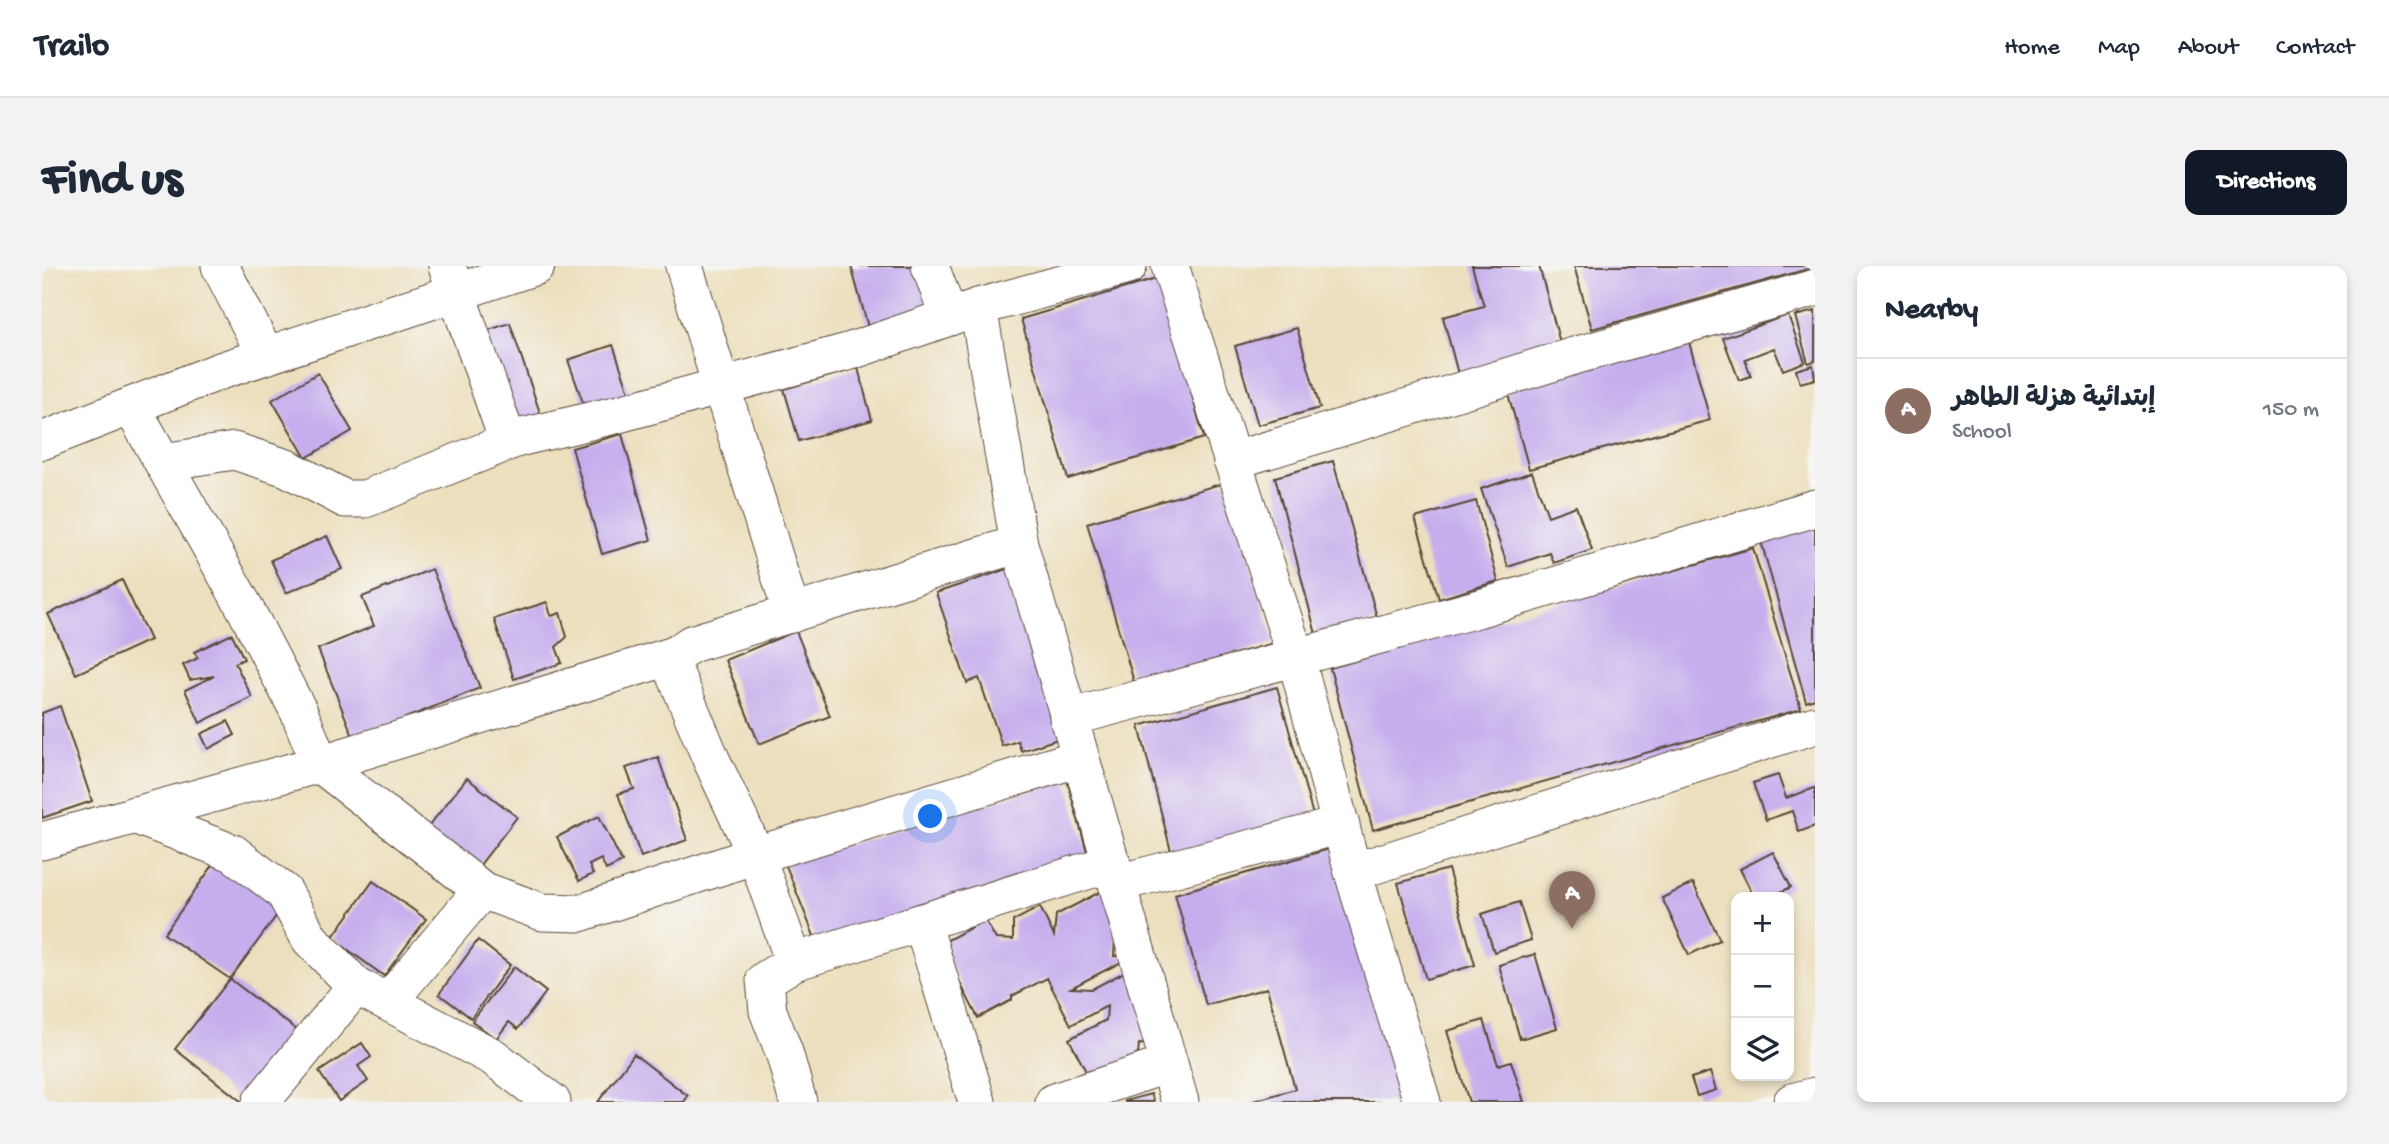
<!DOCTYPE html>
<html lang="en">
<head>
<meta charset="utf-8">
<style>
  :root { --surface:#fff; --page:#f2f2f3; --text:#1f2937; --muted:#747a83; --line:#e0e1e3; --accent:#111827 }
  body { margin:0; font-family:"Gochi Hand","Playpen Sans Arabic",sans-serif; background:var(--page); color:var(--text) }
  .controls { position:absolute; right:21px; bottom:21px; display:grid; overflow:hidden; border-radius:14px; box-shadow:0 4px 10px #0003 }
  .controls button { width:63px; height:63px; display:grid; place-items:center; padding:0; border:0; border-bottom:2px solid var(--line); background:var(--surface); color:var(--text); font:35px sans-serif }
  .you { position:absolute; left:889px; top:551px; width:24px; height:24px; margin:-18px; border:5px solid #fff; border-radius:50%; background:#1a73e8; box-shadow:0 0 0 10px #1a73e833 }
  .badge { display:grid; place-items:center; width:46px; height:46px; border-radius:50%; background:var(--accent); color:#fff; font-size:23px; font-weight:700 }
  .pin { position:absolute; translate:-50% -58px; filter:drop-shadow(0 2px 4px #0008) }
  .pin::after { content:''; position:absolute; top:37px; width:24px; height:21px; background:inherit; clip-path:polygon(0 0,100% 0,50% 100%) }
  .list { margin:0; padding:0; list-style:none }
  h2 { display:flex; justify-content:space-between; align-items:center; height:91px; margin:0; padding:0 28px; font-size:30px }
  h2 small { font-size:23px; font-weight:400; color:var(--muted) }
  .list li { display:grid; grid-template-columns:46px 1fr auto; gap:21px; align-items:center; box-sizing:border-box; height:105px; padding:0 28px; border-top:2px solid var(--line) }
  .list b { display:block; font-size:26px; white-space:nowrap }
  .list p { margin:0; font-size:23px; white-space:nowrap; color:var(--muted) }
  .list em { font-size:23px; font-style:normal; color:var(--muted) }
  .icon { flex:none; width:38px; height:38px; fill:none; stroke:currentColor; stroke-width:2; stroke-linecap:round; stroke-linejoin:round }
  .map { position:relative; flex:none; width:1773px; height:836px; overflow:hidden; border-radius:14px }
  header { display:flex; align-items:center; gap:42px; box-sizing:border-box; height:98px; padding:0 35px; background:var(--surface); border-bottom:2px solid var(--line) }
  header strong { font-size:33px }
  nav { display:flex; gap:38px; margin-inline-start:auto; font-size:24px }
  .intro { display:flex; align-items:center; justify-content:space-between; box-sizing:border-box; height:168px; padding:0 42px }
  h1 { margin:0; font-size:49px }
  .button { padding:18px 32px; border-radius:14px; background:var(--accent); color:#fff; font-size:24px; font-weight:700 }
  main { display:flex; gap:42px; padding:0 42px }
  aside { flex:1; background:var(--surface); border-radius:14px; box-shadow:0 4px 10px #0003 }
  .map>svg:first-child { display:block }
  .building { fill:#c5aeed }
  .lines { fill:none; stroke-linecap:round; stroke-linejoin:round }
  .minor-casing { stroke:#564536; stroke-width:39 }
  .minor { stroke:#fff; stroke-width:37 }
</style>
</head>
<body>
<header>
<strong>Trailo</strong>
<nav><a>Home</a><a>Map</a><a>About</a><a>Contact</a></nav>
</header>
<div class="intro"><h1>Find us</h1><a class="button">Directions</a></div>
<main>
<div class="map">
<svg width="1773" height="836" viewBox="0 0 1773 836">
  <rect width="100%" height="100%" fill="#f6f6f2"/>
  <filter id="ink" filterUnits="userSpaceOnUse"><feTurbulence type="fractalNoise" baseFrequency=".0143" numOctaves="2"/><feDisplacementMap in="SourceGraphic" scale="14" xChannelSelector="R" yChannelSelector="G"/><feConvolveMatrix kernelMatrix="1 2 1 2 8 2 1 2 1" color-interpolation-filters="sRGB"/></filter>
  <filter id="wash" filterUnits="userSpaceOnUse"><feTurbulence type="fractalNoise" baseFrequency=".00686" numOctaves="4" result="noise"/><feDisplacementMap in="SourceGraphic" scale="28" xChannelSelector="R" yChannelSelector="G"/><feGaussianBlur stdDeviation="1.57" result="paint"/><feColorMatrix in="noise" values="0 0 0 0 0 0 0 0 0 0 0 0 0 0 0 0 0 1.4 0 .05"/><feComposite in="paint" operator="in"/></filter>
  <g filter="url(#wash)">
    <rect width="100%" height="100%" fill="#ecdfbd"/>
    <g id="blocks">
      <g class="building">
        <polygon points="809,0 904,0 916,42 828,68"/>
        <polygon points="1430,0 1497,0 1520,84 1417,112 1401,51 1442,40"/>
        <polygon points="1532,0 1773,0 1773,1 1550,63"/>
        <polygon points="1117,12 1162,172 1026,213 979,53"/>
        <polygon points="1773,45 1773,95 1766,97 1753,50"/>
        <polygon points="1746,49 1763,96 1741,104 1732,82 1703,93 1709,110 1697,114 1681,72"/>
        <polygon points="468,57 501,156 475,165 434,68"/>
        <polygon points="1255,62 1278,142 1216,159 1193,80"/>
        <polygon points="1646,72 1668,154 1487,203 1465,124"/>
        <polygon points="571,79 589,132 545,148 526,94"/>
        <polygon points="1771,99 1773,113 1758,117 1754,104"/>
        <polygon points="816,102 830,154 757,175 742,123"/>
        <polygon points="276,107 310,165 264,192 230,134"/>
        <polygon points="580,168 609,274 560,288 530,182"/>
        <polygon points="1291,195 1336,355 1275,372 1233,211"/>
        <polygon points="1490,206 1506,250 1534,240 1550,284 1512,297 1508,287 1466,301 1439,223"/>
        <polygon points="1185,216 1232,377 1092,416 1045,257"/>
        <polygon points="1434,235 1456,315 1397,333 1373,252"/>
        <polygon points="1773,260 1773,433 1764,436 1719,275"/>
        <polygon points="285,270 300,303 244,327 229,294"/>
        <polygon points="1711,282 1759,443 1331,564 1288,402"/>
        <polygon points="986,296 1043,464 979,485 976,475 960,480 937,412 925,417 894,327"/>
        <polygon points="390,303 438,422 312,473 276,383 332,360 320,331"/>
        <polygon points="80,314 108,374 34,408 6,348"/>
        <polygon points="505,336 509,350 518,347 525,371 514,381 520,397 472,413 452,353"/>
        <polygon points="754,365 788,450 717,478 683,394"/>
        <polygon points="190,368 202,393 193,397 210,431 158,457 143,424 172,410 148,414 141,399 156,392 152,386"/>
        <polygon points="1235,421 1272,553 1131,593 1097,460"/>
        <polygon points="18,440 50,535 0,552 0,447"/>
        <polygon points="186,455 193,469 166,483 159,468"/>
        <polygon points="616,491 645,574 599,591 576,528 592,523 584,502"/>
        <polygon points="1736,509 1744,532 1773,522 1773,560 1757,566 1750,545 1724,554 1711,517"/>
        <polygon points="425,512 475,551 434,604 383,565"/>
        <polygon points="1025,514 1047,593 774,675 743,597"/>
        <polygon points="557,550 580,596 564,604 559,593 547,599 551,608 537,615 515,571"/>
        <polygon points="1294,581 1366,836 1208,836 1253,823 1225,722 1164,739 1133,628"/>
        <polygon points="1731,586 1749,621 1729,631 1712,631 1698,603"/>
        <polygon points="174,595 240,642 188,713 122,668"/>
        <polygon points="1406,603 1433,699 1384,713 1356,617"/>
        <polygon points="331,615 384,653 342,710 290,672"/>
        <polygon points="1077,616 1072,690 1089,691 1029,722 1050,723 1090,702 1127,780 1097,778 1096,788 1048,813 1027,773 1064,754 1065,740 1029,759 1005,712 970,730 970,734 936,752 898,678 943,654 954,673 971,674 971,655 998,641 1012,670 1014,649"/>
        <polygon points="1651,617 1678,674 1647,689 1620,632"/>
        <polygon points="1477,636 1489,674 1452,686 1440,648"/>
        <polygon points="436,674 468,699 429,752 397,728"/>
        <polygon points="1493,688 1515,762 1478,773 1457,699"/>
        <polygon points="472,701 504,726 476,763 467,756 454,773 430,755"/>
        <polygon points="188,713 260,768 207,836 200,836 133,783"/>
        <polygon points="1442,754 1456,799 1469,795 1482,836 1427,836 1405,765"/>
        <polygon points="320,777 329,791 316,800 326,815 297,835 277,806"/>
        <polygon points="592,788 646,830 642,836 556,836"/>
        <polygon points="1668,806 1674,824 1655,830 1649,812"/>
        <polygon points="1109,828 1112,836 1083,836 1083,835"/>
      </g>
    </g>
  </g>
  <g filter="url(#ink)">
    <use href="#blocks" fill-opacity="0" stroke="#564536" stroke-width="2"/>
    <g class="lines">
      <g class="minor-casing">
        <g id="minor">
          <polyline points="178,0 224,90"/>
          <polyline points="405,0 461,161 467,168 476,172 573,149 809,85 936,41"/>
          <polyline points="642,0 750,348"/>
          <polyline points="888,0 907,51"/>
          <polyline points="1086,0 936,41 977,278 1138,836"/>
          <polyline points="1128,0 1254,392 1311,606 1380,836"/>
          <polyline points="89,140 203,342 257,446 278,498 440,624"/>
          <polyline points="0,175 178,105 494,0"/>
          <polyline points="1190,195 1532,90 1773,22"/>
          <polyline points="121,196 192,185 245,202 303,233 323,233 476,172"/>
          <polyline points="1026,452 1435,343 1773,242"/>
          <polyline points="92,549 191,587 242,626 268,673 314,720 219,836"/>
          <polyline points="0,575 278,498 633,389"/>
          <polyline points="1311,606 1773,459"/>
          <polyline points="1076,617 1299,559"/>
          <polyline points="880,656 935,836"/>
          <polyline points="752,696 1070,597"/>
          <polyline points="324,725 451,791 510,836"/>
          <polyline points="346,736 440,624 500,646 538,647 714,589 1038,492"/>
          <polyline points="756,836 742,786 726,745 723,714 752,696 714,589 669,493 630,400 633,389 649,378 977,278"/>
          <polyline points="1012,836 1127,798"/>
          <polyline points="1750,836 1773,830"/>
        </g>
      </g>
      <use href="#minor" class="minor"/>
    </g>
  </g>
</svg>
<div class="controls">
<button>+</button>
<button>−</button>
<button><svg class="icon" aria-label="layers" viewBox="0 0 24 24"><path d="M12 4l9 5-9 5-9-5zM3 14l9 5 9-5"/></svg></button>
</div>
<div class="you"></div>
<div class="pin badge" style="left:1530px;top:663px;background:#8d6e63">A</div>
</div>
<aside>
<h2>Nearby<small></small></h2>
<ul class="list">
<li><span class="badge" style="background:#8d6e63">A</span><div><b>إبتدائية هزلة الطاهر</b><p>School</p></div><em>150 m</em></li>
</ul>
</aside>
</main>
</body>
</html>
